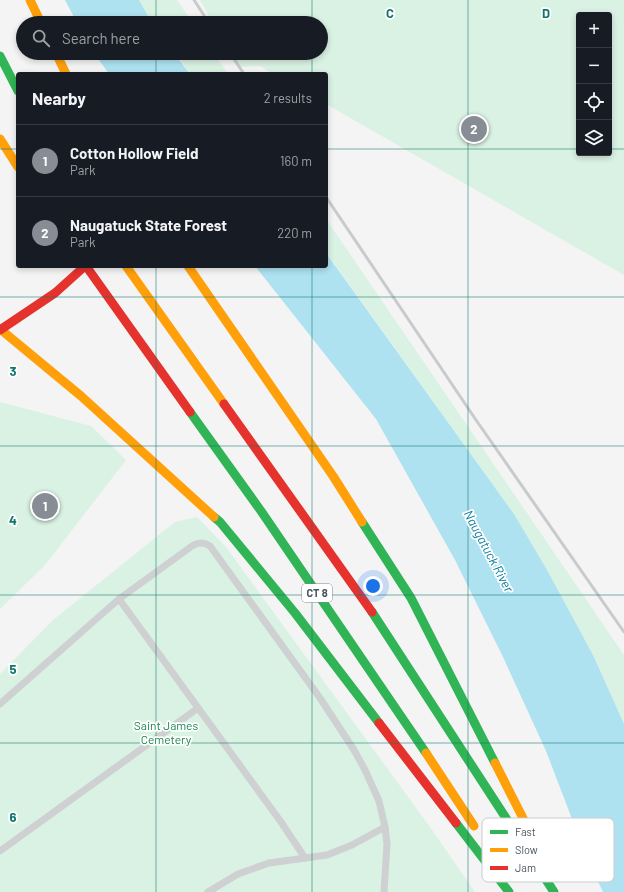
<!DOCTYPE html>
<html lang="en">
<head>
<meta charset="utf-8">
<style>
  :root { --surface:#171b24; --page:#242831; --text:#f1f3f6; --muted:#9ea1a6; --line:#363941; --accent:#868d94 }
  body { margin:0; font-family:Barlow,sans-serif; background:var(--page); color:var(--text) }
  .controls { position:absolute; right:12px; top:12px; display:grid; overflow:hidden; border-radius:4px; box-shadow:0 2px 6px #0003 }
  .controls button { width:36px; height:36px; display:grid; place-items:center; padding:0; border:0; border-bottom:1px solid var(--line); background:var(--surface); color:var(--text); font:20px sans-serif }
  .you { position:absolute; left:373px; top:586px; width:14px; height:14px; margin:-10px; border:3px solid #fff; border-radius:50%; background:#1a73e8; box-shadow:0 0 0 6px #1a73e833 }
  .badge { display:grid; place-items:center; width:26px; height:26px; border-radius:50%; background:var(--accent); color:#fff; font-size:13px; font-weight:700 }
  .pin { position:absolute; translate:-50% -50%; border:2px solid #fff; box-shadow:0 1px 4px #0006 }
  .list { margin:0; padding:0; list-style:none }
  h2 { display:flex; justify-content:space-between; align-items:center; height:52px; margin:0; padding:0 16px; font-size:17px }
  h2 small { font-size:13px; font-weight:400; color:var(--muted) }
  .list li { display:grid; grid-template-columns:26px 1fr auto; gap:12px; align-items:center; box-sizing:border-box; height:72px; padding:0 16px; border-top:1px solid var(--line) }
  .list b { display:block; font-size:15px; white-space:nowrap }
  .list p { margin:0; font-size:13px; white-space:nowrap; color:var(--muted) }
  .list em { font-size:13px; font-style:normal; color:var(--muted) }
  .icon { flex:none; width:22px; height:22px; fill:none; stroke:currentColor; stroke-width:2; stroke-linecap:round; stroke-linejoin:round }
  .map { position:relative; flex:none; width:624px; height:892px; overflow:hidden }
  .search { position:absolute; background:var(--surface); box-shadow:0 2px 6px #0003; left:16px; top:16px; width:312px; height:44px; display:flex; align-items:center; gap:10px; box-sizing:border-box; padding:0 14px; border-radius:22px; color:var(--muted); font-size:15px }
  .panel { position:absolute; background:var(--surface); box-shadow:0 2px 6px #0003; left:16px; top:72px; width:312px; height:196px; border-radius:4px }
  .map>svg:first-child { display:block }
  .green { fill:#d9f2e3; fill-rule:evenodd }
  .water { fill:#aee2f0 }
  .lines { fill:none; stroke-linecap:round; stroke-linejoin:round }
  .lane { stroke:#ced0d2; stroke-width:7 }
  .fast { stroke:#30b455; stroke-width:9 }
  .slow { stroke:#ff9f0a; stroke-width:9 }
  .jam { stroke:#e5322d; stroke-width:9 }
  .rail { stroke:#c9cacc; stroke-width:3 }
  .grid { fill:none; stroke:#0f766e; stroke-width:1; stroke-opacity:0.55 }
  .labels { text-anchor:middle; stroke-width:3.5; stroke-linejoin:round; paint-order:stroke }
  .shield { fill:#fff; stroke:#808990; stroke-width:1 }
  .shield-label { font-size:11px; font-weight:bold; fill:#4a5661 }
  .park-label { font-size:12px; fill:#17864f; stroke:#fff }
  .water-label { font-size:13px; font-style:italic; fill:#0c7c9b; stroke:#fff }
  .key { fill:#fff; stroke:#c9ccd0; stroke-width:1 }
  .key-label { font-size:11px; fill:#4a5661 }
  .grid-label { font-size:13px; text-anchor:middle; font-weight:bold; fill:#0f766e; stroke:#fff; stroke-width:3.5; stroke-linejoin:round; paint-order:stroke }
</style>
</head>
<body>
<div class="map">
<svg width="624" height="892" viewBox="0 0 624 892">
  <rect width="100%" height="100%" fill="#f4f4f4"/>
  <g class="green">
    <polygon points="139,0 177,0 193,23 152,23"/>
    <path d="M200,0H624V275L326,104V74H273L260,66L239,67L231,53H321V23H213ZM579,15H609V153H579Z"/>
    <polygon points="175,53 213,53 228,74 191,74"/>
    <polygon points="326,219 624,655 624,724 594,657 514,514 326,252"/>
    <polygon points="0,402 91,426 126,460 45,565 0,609"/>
    <polygon points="197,517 226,547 430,827 475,892 0,892 0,674 53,620 175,522"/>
  </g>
  <g class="water">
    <polygon points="65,0 139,0 152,23 77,23"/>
    <polygon points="94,53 174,53 190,74 109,74"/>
    <polygon points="326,253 514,514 547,570 594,657 624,724 624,892 603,892 587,858 546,751 503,657 455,560 376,419 255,266 326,266"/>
  </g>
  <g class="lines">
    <g class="lane">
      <polyline points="119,599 281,822 305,858"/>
      <path d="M0,704L119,599L192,546C198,542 204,542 210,546L320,698L354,750L365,770L379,801L385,827L387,844L384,892"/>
      <polyline points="0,851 198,708"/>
      <polyline points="208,892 238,874 269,863 327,855 352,845 385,827"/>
    </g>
    <g class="fast">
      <polyline points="0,56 18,91"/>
      <polyline points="190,412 261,511 426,753"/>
      <polyline points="214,517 220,522 295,613 379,723"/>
      <polyline points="362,522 411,598 495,763"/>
      <polyline points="372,612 554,892"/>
      <polyline points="456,823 509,892"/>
    </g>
    <g class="slow">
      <polyline points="30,0 41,23"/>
      <polyline points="56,53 66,74"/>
      <polyline points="0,139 18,167"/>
      <polyline points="126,266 224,404"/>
      <polyline points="188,266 333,476 362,522"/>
      <polyline points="0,329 81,396 214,517"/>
      <polyline points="426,753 474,826"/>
      <polyline points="495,763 529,830"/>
    </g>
    <g class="jam">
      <polyline points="86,266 190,412"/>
      <polyline points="0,330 55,293 85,266"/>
      <polyline points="224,404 372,612"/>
      <polyline points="379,723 456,823"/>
    </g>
    <g class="rail">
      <polyline points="194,0 209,23"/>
      <polyline points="230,53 244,74"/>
      <polyline points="326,197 476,420 624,632"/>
    </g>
  </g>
  <path class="grid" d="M156,0V23M312,0V23M468,0V892M156,53V74M312,53V74M0,149H18M326,149H579M609,149H624M156,266V892M312,266V892M0,297H624M0,446H624M0,595H624M0,743H624"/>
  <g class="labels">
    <rect class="shield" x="302" y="584" width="30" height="18" rx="3"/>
    <g class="shield-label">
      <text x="317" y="597">CT 8</text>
    </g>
    <g class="park-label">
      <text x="166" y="730">Saint James<tspan x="166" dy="14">Cemetery</tspan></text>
    </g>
    <g class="water-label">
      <text transform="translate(489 551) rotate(62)" y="5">Naugatuck River</text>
    </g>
  </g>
  <rect x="482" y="818" width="132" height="64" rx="6" class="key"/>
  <rect x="490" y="830" width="18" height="4" fill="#30b455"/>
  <rect x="490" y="848" width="18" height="4" fill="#ff9f0a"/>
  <rect x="490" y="866" width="18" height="4" fill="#e5322d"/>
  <g class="key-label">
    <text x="515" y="836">Fast</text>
    <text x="515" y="854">Slow</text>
    <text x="515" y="872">Jam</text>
  </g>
  <g class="grid-label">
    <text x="390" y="18">C</text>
    <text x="546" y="18">D</text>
    <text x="13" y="376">3</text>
    <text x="13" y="525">4</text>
    <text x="13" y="674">5</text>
    <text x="13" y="822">6</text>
  </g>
</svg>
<div class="controls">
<button>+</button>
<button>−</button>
<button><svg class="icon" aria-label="locate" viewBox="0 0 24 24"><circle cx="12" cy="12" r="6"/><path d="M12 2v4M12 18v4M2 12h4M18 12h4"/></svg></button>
<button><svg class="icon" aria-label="layers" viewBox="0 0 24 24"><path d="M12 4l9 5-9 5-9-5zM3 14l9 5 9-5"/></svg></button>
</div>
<div class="you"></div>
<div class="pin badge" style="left:45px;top:506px">1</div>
<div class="pin badge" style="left:474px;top:129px">2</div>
<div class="search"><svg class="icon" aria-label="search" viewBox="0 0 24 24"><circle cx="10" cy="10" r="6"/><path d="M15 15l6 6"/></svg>Search here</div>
<section class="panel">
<h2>Nearby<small>2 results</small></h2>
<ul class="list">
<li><span class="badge">1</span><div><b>Cotton Hollow Field</b><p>Park</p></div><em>160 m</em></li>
<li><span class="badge">2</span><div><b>Naugatuck State Forest</b><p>Park</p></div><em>220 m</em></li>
</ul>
</section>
</div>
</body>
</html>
